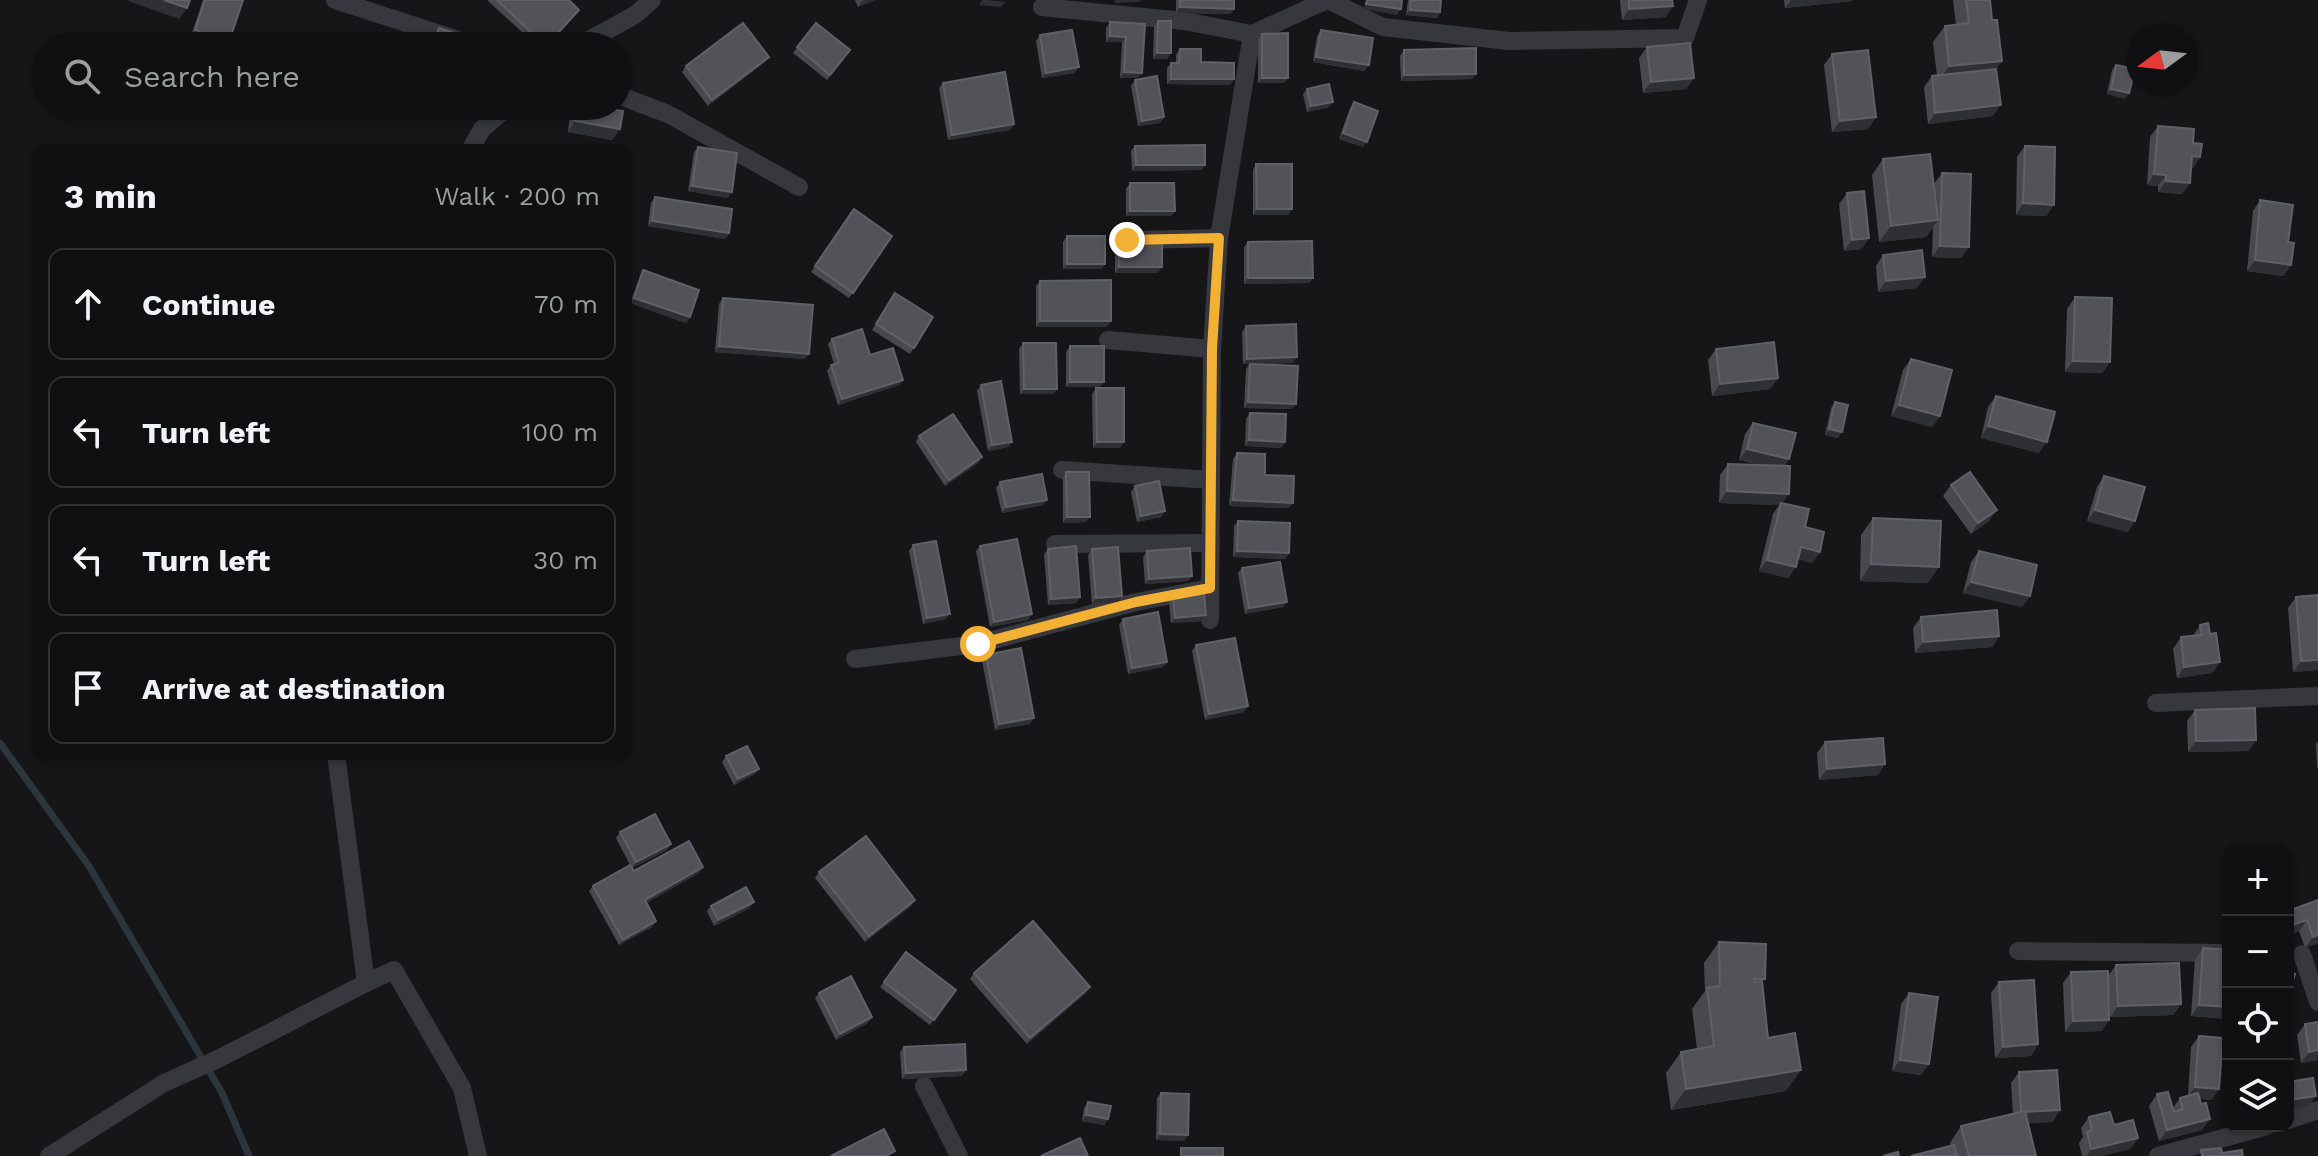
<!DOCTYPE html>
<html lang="en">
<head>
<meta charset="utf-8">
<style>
  :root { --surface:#101012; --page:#1e1e20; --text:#f1f3f6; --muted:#9c9d9f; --line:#303032 }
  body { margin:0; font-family:"Work Sans",sans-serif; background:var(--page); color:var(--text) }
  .controls { position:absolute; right:24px; bottom:24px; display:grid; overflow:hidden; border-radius:16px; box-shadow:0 2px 6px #0004 }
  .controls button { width:72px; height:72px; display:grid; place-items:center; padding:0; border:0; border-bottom:2px solid var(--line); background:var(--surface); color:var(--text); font:40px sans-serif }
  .compass { position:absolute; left:2126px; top:24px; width:72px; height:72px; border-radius:50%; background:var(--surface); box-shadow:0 2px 6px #0004; rotate:255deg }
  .stop { position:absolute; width:24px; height:24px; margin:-18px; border:6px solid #f2b134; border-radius:50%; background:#fff }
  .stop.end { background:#f2b134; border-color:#fff; box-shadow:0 2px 8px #0008 }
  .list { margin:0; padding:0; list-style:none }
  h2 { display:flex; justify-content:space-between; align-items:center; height:104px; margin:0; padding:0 32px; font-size:34px }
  h2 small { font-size:26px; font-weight:400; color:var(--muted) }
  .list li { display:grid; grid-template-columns:52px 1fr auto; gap:24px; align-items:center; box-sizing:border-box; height:112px; margin:0 16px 16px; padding:0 16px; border:2px solid var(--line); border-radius:16px }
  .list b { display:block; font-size:30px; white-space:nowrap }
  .list em { font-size:26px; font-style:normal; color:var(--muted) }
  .icon { flex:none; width:44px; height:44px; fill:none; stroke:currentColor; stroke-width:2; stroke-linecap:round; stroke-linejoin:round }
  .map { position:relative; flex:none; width:2318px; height:1156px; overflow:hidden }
  .search { position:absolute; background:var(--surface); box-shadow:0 2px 6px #0004; left:32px; top:32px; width:600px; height:88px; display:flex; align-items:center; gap:20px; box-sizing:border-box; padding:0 28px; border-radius:44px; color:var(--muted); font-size:30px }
  .panel { position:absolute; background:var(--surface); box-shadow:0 2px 6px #0004; left:32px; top:144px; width:600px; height:616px; border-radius:16px }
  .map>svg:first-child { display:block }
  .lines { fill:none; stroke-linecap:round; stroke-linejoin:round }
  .stream { stroke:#2c353c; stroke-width:7 }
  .street { stroke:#37383d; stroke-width:18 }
  .wall { fill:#47494d }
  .shaded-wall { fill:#2f3033 }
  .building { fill:#525359; stroke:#5f6168; stroke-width:2 }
  .route { stroke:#f2b134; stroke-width:10 }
</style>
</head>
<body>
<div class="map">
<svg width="2318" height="1156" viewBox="0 0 2318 1156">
  <rect width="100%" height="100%" fill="#161618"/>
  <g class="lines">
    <polyline class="stream" points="0,743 89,866 222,1093 249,1156"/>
    <g class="street">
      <polyline points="335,0 477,46"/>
      <polyline points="1328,0 1383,27 1509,41 1685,38 1698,0"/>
      <polyline points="1042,7 1184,21 1252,34 1327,0"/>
      <polyline points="578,46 635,15 652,0"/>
      <polyline points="618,95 668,114 799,187"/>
      <polyline points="470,150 482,129 509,106"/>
      <polyline points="1138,240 1219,238"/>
      <polyline points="1108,340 1212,349"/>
      <polyline points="1062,470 1211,480"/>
      <polyline points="1055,544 1211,543"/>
      <polyline points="1210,620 1212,349 1219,238 1252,34"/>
      <polyline points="855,659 978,644 1136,602 1210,588"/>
      <polyline points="2156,703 2318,696"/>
      <polyline points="2018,951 2228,953"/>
      <polyline points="2302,954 2318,1002"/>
      <polyline points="366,983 394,970 462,1088 478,1156"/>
      <polyline points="924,1086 959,1156"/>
      <polyline points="2288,1120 2318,1110"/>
      <polyline points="49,1156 164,1083 218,1059 366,983 336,754"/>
      <polyline points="2158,1156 2267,1126"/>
    </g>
  </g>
  <g class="wall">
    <polygon points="203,0 243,0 226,46 220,46 191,36"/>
    <polygon points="487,0 569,0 579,10 547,46 537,46"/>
    <polygon points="855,0 875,0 858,7"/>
    <polygon points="1176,0 1234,0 1234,9 1230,14 1176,13"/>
    <polygon points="1408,0 1441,0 1437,18 1406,15"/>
    <polygon points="1620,0 1672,0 1673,6 1665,17 1622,20"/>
    <polygon points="1784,0 1853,0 1852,1 1785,8"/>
    <polygon points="1953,0 1990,0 1992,20 2002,61 1996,69 1993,116 1928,124 1924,87 1932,76 1937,76 1933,42 1945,26 1956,24"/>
    <polygon points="1158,21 1171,53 1167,59 1153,59 1154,26"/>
    <polygon points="1110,22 1145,24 1138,78 1120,78 1122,42 1106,42 1106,28"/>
    <polygon points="816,23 850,50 827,80 793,53"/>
    <polygon points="439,28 473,46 428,46 431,39"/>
    <polygon points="1321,30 1365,71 1313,62 1317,36"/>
    <polygon points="1262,34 1288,78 1284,83 1258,83 1258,39"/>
    <polygon points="1040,35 1075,73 1042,78 1036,41"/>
    <polygon points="1647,47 1694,78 1686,89 1643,93 1639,58"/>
    <polygon points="1180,49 1201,62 1234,79 1230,85 1167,84 1167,68 1171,63 1176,63 1176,55"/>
    <polygon points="1404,50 1472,79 1401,81 1400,56"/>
    <polygon points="1832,54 1876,117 1868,129 1832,132 1824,65"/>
    <polygon points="769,57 765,62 708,106 682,72 686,66"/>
    <polygon points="2116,65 2125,99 2107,94 2112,70"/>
    <polygon points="1135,80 1164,117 1160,123 1138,126 1131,86"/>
    <polygon points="943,83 1014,124 1010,130 948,140 939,88"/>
    <polygon points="1307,89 1329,107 1307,112 1303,94"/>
    <polygon points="1354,102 1363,147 1339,139 1350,108"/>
    <polygon points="576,106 592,106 620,129 612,140 568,132 570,115"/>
    <polygon points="2158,126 2193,143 2200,157 2193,168 2191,168 2182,194 2158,192 2158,186 2147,185 2150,137"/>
    <polygon points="1135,146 1202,170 1132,171 1131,151"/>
    <polygon points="2025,146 2054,205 2046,216 2016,215 2017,157"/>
    <polygon points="698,147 728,198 688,191 694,152"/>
    <polygon points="1883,159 1934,184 1942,173 1969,247 1961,258 1932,257 1933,227 1926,237 1879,242 1872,175"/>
    <polygon points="1256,164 1292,209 1288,215 1253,215 1253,170"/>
    <polygon points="1130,183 1175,211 1171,216 1126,216 1126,189"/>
    <polygon points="1847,193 1869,238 1861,249 1844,251 1839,204"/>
    <polygon points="655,197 729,233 725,239 648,226 651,203"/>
    <polygon points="2260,200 2288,242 2291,265 2283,276 2247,271 2253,211"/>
    <polygon points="854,209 892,236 849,298 811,272"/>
    <polygon points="1067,236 1105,264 1101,269 1063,269 1063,242"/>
    <polygon points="1118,239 1158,273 1115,273 1115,245"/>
    <polygon points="1248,242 1313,278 1309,283 1244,284 1244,247"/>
    <polygon points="1883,255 1917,288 1878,292 1876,266"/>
    <polygon points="643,270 690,317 686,323 630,303 640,276"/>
    <polygon points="1040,281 1107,327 1036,327 1036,286"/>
    <polygon points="895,293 933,317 910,354 872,330"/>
    <polygon points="2075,297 2110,362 2102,373 2065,372 2067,309"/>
    <polygon points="723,298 805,359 715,352 719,304"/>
    <polygon points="1246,326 1293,363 1254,364 1296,404 1292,409 1244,408 1246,369 1249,364 1243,364 1242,332"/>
    <polygon points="832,339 903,380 899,385 838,405 827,371 831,365 834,364 828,344"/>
    <polygon points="1023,343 1057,389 1053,394 1020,394 1019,349"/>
    <polygon points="1070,346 1100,387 1066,387 1066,352"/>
    <polygon points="1716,349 1778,378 1770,389 1712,396 1708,360"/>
    <polygon points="1911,359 1940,416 1932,427 1891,416 1903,370"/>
    <polygon points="981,385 1012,442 1008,447 988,451 977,391"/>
    <polygon points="1096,388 1120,448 1093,448 1092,394"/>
    <polygon points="1996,396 2039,453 1981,438 1988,407"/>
    <polygon points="1835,402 1838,438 1825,435 1831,408"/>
    <polygon points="1250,413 1285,442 1281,448 1245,446 1246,419"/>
    <polygon points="1753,423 1785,466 1782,503 1805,527 1820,552 1812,563 1798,559 1796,567 1788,578 1759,571 1773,514 1779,505 1719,503 1720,475 1728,464 1759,465 1739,460 1745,434"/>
    <polygon points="919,436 982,457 978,463 945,486 916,442"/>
    <polygon points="1237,453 1265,475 1289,508 1229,506 1233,459"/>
    <polygon points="1066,472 1086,522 1063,523 1063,478"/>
    <polygon points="2104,476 2128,532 2087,521 2097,487"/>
    <polygon points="1000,482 1047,500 1043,505 1002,513 996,488"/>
    <polygon points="1951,485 1989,521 1971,534 1943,496"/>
    <polygon points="1135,486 1165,511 1161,517 1137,522 1131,492"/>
    <polygon points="1873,518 1928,583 1860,581 1861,535"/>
    <polygon points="1238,521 1289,553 1285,559 1233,557 1234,526"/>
    <polygon points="913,545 946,619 923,624 909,551"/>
    <polygon points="980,546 1028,620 990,627 976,551"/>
    <polygon points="1048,549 1080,597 1076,603 1048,605 1044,554"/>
    <polygon points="1092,549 1118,602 1092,604 1088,555"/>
    <polygon points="1147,551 1192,576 1188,581 1145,584 1143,557"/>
    <polygon points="1979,551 2030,596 2022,607 1963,593 1971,562"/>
    <polygon points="1242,568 1287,602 1283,607 1245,614 1238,573"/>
    <polygon points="1173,597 1202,621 1171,623 1169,602"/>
    <polygon points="2296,597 2318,670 2293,672 2288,608"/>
    <polygon points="1921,617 1999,636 1992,647 1915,653 1913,628"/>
    <polygon points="1123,619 1163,667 1128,674 1119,625"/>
    <polygon points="2200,625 2210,634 2220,662 2212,673 2177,678 2173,649 2181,637 2193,636"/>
    <polygon points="1196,645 1244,712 1205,720 1192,651"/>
    <polygon points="986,655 1030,724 995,730 982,660"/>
    <polygon points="2195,710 2256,740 2248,751 2188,752 2187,721"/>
    <polygon points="2318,741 2318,768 2317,768 2316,744"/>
    <polygon points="1825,742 1885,764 1878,775 1819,780 1817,753"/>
    <polygon points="726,756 755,774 734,785 722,762"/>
    <polygon points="620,832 671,844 667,850 632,868 634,871 699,873 646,903 656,921 652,927 619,945 589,891 593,886 631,867 616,838"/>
    <polygon points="819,872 911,906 865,942 815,878"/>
    <polygon points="2318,900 2318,943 2305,948 2299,931 2288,935 2288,911"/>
    <polygon points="711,906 750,908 714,926 707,911"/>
    <polygon points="1719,942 1762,984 1768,1038 1786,1091 1671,1110 1666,1073 1681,1052 1697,1049 1692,1009 1705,991 1704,963"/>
    <polygon points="2203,948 2228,950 2228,1019 2191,1016 2195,960"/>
    <polygon points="906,952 956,990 930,1025 880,987"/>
    <polygon points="2116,965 2181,1004 2173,1015 2110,1017 2108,976"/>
    <polygon points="2071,972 2102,1031 2065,1032 2063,983"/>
    <polygon points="974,973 1086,993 1027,1044 970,979"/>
    <polygon points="1999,982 2038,1044 2031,1056 1995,1058 1991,993"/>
    <polygon points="819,993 868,1023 836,1040 815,998"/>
    <polygon points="1909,993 1921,1075 1892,1071 1901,1004"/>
    <polygon points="2318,1022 2318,1060 2301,1063 2297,1035 2305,1024"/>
    <polygon points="2199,1036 2219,1089 2211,1100 2200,1099 2202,1130 2159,1141 2149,1106 2157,1094 2173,1108 2180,1098 2188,1096 2191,1047"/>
    <polygon points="904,1047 962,1076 902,1079 900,1052"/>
    <polygon points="2019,1072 2060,1110 2052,1122 2028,1123 2036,1156 1911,1156 1951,1146 1950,1143 1961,1126 2013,1114 2011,1083"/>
    <polygon points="1161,1093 1188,1135 1184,1141 1156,1140 1157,1098"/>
    <polygon points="1088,1102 1108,1119 1104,1125 1082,1121 1084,1108"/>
    <polygon points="2089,1117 2114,1125 2138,1138 2130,1149 2101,1156 2082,1156 2079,1143 2083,1137 2081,1128"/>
  </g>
  <g class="shaded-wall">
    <polygon points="129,0 164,0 187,8 179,19 128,1"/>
    <polygon points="866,0 875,0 858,7 862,1"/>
    <polygon points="982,0 988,0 1005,2 1001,7 979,5"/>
    <polygon points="1116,0 1141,0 1139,2 1114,3"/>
    <polygon points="1791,0 1853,0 1852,1 1785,8"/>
    <polygon points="1366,4 1401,9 1397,15 1363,9"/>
    <polygon points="1673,6 1665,17 1622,20 1629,9"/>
    <polygon points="1180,7 1234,9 1230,14 1176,13"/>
    <polygon points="1410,10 1440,12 1437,18 1406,15"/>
    <polygon points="195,30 229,42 226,46 220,46 191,36"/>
    <polygon points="1110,36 1126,37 1122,42 1106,42"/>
    <polygon points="1157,53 1171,53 1167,59 1153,59"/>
    <polygon points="769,57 765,62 708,106 712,100"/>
    <polygon points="1316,57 1369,65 1365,71 1313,62"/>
    <polygon points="2002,61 1990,77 1938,83 1949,66"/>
    <polygon points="1079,67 1075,73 1042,78 1046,73"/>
    <polygon points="1124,72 1142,73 1138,78 1120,78"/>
    <polygon points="1476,74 1472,79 1401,81 1404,75"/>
    <polygon points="1262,78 1288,78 1284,83 1258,83"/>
    <polygon points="1694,78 1686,89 1643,93 1651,82"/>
    <polygon points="1171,79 1234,79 1230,85 1167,84"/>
    <polygon points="2111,89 2129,93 2125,99 2107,94"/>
    <polygon points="1333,102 1329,107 1307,112 1311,106"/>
    <polygon points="2001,105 1993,116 1928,124 1935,113"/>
    <polygon points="1164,117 1160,123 1138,126 1142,121"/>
    <polygon points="1876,117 1868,129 1832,132 1840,121"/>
    <polygon points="575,121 620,129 612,140 568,132"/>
    <polygon points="1014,124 1010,130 948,140 952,135"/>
    <polygon points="1343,133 1367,142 1363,147 1339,139"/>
    <polygon points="2192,156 2200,157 2193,168 2184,167"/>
    <polygon points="1136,165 1205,165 1202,170 1132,171"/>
    <polygon points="2154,174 2166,175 2158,186 2147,185"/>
    <polygon points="2166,181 2190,183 2182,194 2158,192"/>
    <polygon points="692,186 732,192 728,198 688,191"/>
    <polygon points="2023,203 2054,205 2046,216 2016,215"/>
    <polygon points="1257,209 1292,209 1288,215 1253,215"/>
    <polygon points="1130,211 1175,211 1171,216 1126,216"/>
    <polygon points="1938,220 1926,237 1879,242 1891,226"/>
    <polygon points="652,221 729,233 725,239 648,226"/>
    <polygon points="1869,238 1861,249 1844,251 1852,240"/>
    <polygon points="1940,246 1969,247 1961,258 1932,257"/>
    <polygon points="2255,260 2291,265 2283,276 2247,271"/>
    <polygon points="1067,264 1105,264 1101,269 1063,269"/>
    <polygon points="1119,267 1162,267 1158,273 1115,273"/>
    <polygon points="1925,277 1917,288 1878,292 1886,281"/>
    <polygon points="1248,278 1313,278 1309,283 1244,284"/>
    <polygon points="634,298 690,317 686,323 630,303"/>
    <polygon points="1040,321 1111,321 1107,327 1036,327"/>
    <polygon points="719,346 809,354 805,359 715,352"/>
    <polygon points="1297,357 1293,363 1243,364 1247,359"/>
    <polygon points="2073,361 2110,362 2102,373 2065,372"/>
    <polygon points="1778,378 1770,389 1712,396 1720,384"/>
    <polygon points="903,380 899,385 838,405 842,399"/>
    <polygon points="1070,382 1104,382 1100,387 1066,387"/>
    <polygon points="1024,389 1057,389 1053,394 1020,394"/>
    <polygon points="1248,402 1296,404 1292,409 1244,408"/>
    <polygon points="1899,405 1940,416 1932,427 1891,416"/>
    <polygon points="1988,426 2047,442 2039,453 1981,438"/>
    <polygon points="1829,429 1842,432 1838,438 1825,435"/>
    <polygon points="1249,440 1285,442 1281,448 1245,446"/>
    <polygon points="1012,442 1008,447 988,451 992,445"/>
    <polygon points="1097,442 1124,442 1120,448 1093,448"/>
    <polygon points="1747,449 1789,459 1782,470 1739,460"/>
    <polygon points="982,457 978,463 945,486 949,480"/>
    <polygon points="1727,491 1789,494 1781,505 1781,503 1779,505 1719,503"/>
    <polygon points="1047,500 1043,505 1002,513 1006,507"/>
    <polygon points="1233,500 1293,503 1289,508 1229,506"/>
    <polygon points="1997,510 1989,521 1971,534 1978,523"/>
    <polygon points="2095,510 2135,521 2128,532 2087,521"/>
    <polygon points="1165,511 1161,517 1137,522 1141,516"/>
    <polygon points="1067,517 1090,517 1086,522 1063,523"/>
    <polygon points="1801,547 1820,552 1812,563 1793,558"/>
    <polygon points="1237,551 1289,553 1285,559 1233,557"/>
    <polygon points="1767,560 1796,567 1788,578 1759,571"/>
    <polygon points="1871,564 1939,567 1928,583 1860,581"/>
    <polygon points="1192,576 1188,581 1145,584 1149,579"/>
    <polygon points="1971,582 2030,596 2022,607 1963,593"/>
    <polygon points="1122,596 1118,602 1092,604 1096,598"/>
    <polygon points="1080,597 1076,603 1048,605 1051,599"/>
    <polygon points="1287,602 1283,607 1245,614 1249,608"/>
    <polygon points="950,614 946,619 923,624 927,618"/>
    <polygon points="1032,614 1028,620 990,627 994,622"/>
    <polygon points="1206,615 1202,621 1171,623 1175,618"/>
    <polygon points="1999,636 1992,647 1915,653 1923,642"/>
    <polygon points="2318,660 2318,670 2293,672 2301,661"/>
    <polygon points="1167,662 1163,667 1128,674 1132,668"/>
    <polygon points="2220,662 2212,673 2177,678 2184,667"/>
    <polygon points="1248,706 1244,712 1205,720 1209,714"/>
    <polygon points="1034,718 1030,724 995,730 999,724"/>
    <polygon points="2256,740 2248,751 2188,752 2196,741"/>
    <polygon points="1885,764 1878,775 1819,780 1827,769"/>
    <polygon points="759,769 755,774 734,785 738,779"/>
    <polygon points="671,844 667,850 632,868 636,862"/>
    <polygon points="703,867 699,873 641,906 645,900"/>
    <polygon points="915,900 911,906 865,942 869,936"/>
    <polygon points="754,902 750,908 714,926 718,920"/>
    <polygon points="2307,920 2299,931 2288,935 2289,926"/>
    <polygon points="656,921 652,927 619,945 623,940"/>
    <polygon points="2318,935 2318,943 2305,948 2313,937"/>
    <polygon points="1090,987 1086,993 1027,1044 1030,1038"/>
    <polygon points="2181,1004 2173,1015 2110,1017 2118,1006"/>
    <polygon points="2199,1005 2228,1007 2228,1019 2191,1016"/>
    <polygon points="872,1017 868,1023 836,1040 840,1034"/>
    <polygon points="2109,1020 2102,1031 2065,1032 2073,1021"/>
    <polygon points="2038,1044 2031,1056 1995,1058 2003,1047"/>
    <polygon points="2318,1050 2318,1060 2301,1063 2309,1052"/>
    <polygon points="1900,1060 1929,1064 1921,1075 1892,1071"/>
    <polygon points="966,1070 962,1076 902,1079 906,1073"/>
    <polygon points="1801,1070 1786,1091 1671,1110 1686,1089"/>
    <polygon points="2195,1087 2219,1089 2211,1100 2187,1098"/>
    <polygon points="2316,1096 2308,1107 2288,1110 2288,1100"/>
    <polygon points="2060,1110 2052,1122 2014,1124 2021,1113"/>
    <polygon points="1086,1115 1108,1119 1104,1125 1082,1121"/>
    <polygon points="2210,1119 2202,1130 2159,1141 2167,1130"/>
    <polygon points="1160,1134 1188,1135 1184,1141 1156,1140"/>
    <polygon points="2138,1138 2130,1149 2101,1156 2087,1156 2091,1149"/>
  </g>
  <g class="building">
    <polygon points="164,0 190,0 187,8"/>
    <polygon points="205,0 243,0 229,42 195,30"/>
    <polygon points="497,0 569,0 579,10 546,46"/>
    <polygon points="1180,0 1234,0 1234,9 1180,7"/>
    <polygon points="1367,0 1402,0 1401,9 1366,4"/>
    <polygon points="1411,0 1441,0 1440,12 1410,10"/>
    <polygon points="1629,0 1672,0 1673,6 1629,9"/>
    <polygon points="1966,0 1990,0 1992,20 1997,20 2002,61 1949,66 1945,26 1969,23"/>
    <polygon points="1158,21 1171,21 1171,53 1157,53"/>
    <polygon points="1110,22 1145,24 1142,73 1124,72 1126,37 1110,36"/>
    <polygon points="743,23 769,57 712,100 686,66"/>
    <polygon points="816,23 850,50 830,75 797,47"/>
    <polygon points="439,28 475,40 473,46 432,46"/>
    <polygon points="1072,30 1079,67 1046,73 1040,35"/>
    <polygon points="1321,30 1373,38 1369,65 1316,57"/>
    <polygon points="1288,33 1288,78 1262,78 1262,34"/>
    <polygon points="1690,43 1694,78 1651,82 1647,47"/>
    <polygon points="1476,48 1476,74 1404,75 1404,50"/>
    <polygon points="1180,49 1201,49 1201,62 1234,63 1234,79 1171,79 1171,63 1179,63"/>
    <polygon points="1868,50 1876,117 1840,121 1832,54"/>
    <polygon points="2116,65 2135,69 2129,93 2111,89"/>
    <polygon points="1996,69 2001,105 1935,113 1932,76"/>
    <polygon points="1005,72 1014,124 952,135 943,83"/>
    <polygon points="1157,76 1164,117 1142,121 1135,80"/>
    <polygon points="1329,84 1333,102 1311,106 1307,89"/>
    <polygon points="1354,102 1378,111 1367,142 1343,133"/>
    <polygon points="578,106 592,106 623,111 620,129 575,121"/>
    <polygon points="2158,126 2194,129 2193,143 2202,144 2200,157 2192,156 2190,183 2166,181 2166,175 2154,174"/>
    <polygon points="1205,145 1205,165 1136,165 1135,146"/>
    <polygon points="2025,146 2055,147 2054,205 2023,203"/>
    <polygon points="698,147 737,153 732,192 692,186"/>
    <polygon points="1930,154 1938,220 1891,226 1883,159"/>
    <polygon points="1256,164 1292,164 1292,209 1257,209"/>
    <polygon points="1942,173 1971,174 1969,247 1940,246"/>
    <polygon points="1130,183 1174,183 1175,211 1130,211"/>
    <polygon points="1864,191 1869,238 1852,240 1847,193"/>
    <polygon points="655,197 732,209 729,233 652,221"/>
    <polygon points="2260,200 2293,205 2288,242 2294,243 2291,265 2255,260"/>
    <polygon points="854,209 892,236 853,293 815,266"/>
    <rect x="1067" y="236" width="38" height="28"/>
    <polygon points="1118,239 1162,239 1162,267 1119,267"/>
    <polygon points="1312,241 1313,278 1248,278 1248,242"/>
    <polygon points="1922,250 1925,277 1886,281 1883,255"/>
    <polygon points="643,270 699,290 690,317 634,298"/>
    <polygon points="1111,280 1111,321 1040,321 1040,281"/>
    <polygon points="895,293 933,317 914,348 876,324"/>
    <polygon points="2075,297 2112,298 2110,362 2073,361"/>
    <polygon points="723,298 813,305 809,354 719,346"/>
    <polygon points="1296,324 1297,357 1247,359 1246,326"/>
    <polygon points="862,329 870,355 893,348 903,380 842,399 831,365 839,363 832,339"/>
    <polygon points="1774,342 1778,378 1720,384 1716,349"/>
    <polygon points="1023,343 1056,343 1057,389 1024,389"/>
    <rect x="1070" y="346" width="34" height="36"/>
    <polygon points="1911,359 1952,370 1940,416 1899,405"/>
    <polygon points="1250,364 1298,366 1296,404 1248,402"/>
    <polygon points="1001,381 1012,442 992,445 981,385"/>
    <polygon points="1096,388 1124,388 1124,442 1097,442"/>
    <polygon points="1996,396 2055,412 2047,442 1988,426"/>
    <polygon points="1835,402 1848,405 1842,432 1829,429"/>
    <polygon points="1250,413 1286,414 1285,442 1249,440"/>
    <polygon points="953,414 982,457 949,480 919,436"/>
    <polygon points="1753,423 1796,433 1789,459 1747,449"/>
    <polygon points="1237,453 1265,454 1265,475 1294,476 1293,503 1233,500"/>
    <polygon points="1728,464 1790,466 1789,494 1727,491"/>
    <polygon points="1066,472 1089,472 1090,517 1067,517"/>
    <polygon points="1970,472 1997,510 1978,523 1951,485"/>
    <polygon points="1042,474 1047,500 1006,507 1000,482"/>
    <polygon points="2104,476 2145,487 2135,521 2095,510"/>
    <polygon points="1159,481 1165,511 1141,516 1135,486"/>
    <polygon points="1781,503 1809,509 1805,527 1824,532 1820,552 1801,547 1796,567 1767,560"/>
    <polygon points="1873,518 1941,521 1939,567 1871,564"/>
    <polygon points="1238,521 1290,523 1289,553 1237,551"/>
    <polygon points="1017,539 1032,614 994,622 980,546"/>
    <polygon points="936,541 950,614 927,618 913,545"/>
    <polygon points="1076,546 1080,597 1051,599 1048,549"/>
    <polygon points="1118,547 1122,596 1096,598 1092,549"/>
    <polygon points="1190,548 1192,576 1149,579 1147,551"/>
    <polygon points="1979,551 2037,565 2030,596 1971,582"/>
    <polygon points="1280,562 1287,602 1249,608 1242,568"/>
    <polygon points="1204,594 1206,615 1175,618 1173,597"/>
    <polygon points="2318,595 2318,660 2301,661 2296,597"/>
    <polygon points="1997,610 1999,636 1923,642 1921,617"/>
    <polygon points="1158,612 1167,662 1132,668 1123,619"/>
    <polygon points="2208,623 2210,634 2216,633 2220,662 2184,667 2181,637 2202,635 2200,625"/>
    <polygon points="1235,638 1248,706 1209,714 1196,645"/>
    <polygon points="1021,648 1034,718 999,724 986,655"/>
    <polygon points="2255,708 2256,740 2196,741 2195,710"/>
    <polygon points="1883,738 1885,764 1827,769 1825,742"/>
    <polygon points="747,746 759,769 738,779 726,756"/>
    <polygon points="655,814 671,844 636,862 620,832"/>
    <polygon points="866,836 915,900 869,936 819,872"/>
    <polygon points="689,841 703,867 645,900 656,921 623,940 593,886 630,865 634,871"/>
    <polygon points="746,887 754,902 718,920 711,906"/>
    <polygon points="2318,900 2318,935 2313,937 2307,920 2289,926 2288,911"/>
    <polygon points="1033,921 1090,987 1030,1038 974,973"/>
    <polygon points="1719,942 1766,944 1765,979 1754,979 1755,982 1762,981 1768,1038 1795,1033 1801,1070 1686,1089 1681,1052 1714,1046 1707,988 1720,986"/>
    <polygon points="2203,948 2228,950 2228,1007 2199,1005"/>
    <polygon points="906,952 956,990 934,1020 884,982"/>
    <polygon points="2179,963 2181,1004 2118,1006 2116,965"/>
    <polygon points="2108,971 2109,1020 2073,1021 2071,972"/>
    <polygon points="2288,972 2295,974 2288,999"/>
    <polygon points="851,976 872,1017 840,1034 819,993"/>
    <polygon points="2034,980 2038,1044 2003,1047 1999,982"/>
    <polygon points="1909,993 1938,997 1929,1064 1900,1060"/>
    <polygon points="2318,1022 2318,1050 2309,1052 2305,1024"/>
    <polygon points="2199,1036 2223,1038 2219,1089 2195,1087"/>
    <polygon points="965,1044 966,1070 906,1073 904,1047"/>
    <polygon points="2057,1070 2060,1110 2021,1112 2019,1072"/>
    <polygon points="2313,1078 2316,1096 2288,1100 2288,1082"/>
    <polygon points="2168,1092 2174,1112 2183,1109 2180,1098 2198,1093 2201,1104 2206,1103 2210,1119 2167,1130 2157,1094"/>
    <polygon points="1161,1093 1189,1094 1188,1135 1160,1134"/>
    <polygon points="1088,1102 1111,1106 1108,1119 1086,1115"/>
    <polygon points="2025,1111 2036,1156 1969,1156 1961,1126"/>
    <polygon points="2110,1112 2114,1125 2133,1120 2138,1138 2091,1149 2087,1132 2092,1130 2089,1117"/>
    <polygon points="884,1129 895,1151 886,1156 831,1156"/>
    <polygon points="1080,1138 1088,1156 1041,1156"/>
    <polygon points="1954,1145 1957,1156 1911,1156"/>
    <rect x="1181" y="1148" width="42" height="8"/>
    <polygon points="2221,1148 2222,1153 2242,1150 2243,1156 2202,1156 2201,1150"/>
    <polygon points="1898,1152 1899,1156 1883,1156"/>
  </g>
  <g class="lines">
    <polyline class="route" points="978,644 1136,602 1210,588 1212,349 1219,238 1127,240"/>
  </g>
</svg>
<div class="controls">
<button>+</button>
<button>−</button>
<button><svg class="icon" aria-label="locate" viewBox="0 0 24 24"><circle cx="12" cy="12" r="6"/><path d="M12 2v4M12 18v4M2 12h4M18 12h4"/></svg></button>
<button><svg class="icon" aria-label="layers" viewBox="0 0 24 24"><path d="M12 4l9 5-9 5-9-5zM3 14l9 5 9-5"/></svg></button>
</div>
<svg class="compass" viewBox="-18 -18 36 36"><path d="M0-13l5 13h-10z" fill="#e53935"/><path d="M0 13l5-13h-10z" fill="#9c9d9f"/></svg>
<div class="stop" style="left:978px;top:644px"></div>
<div class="stop end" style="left:1127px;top:240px"></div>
<div class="search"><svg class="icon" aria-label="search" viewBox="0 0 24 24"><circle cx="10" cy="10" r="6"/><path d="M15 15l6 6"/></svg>Search here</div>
<section class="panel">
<h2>3 min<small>Walk · 200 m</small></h2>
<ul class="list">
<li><svg class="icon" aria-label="ahead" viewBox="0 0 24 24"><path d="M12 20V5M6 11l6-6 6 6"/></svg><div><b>Continue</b></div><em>70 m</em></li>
<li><svg class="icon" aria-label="left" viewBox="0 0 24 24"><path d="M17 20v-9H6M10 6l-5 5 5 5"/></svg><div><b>Turn left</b></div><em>100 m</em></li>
<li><svg class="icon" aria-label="left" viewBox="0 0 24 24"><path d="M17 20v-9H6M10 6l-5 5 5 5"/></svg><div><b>Turn left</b></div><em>30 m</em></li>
<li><svg class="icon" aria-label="arrive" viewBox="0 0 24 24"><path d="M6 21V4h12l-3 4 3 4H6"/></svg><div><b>Arrive at destination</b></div></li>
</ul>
</section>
</div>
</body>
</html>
